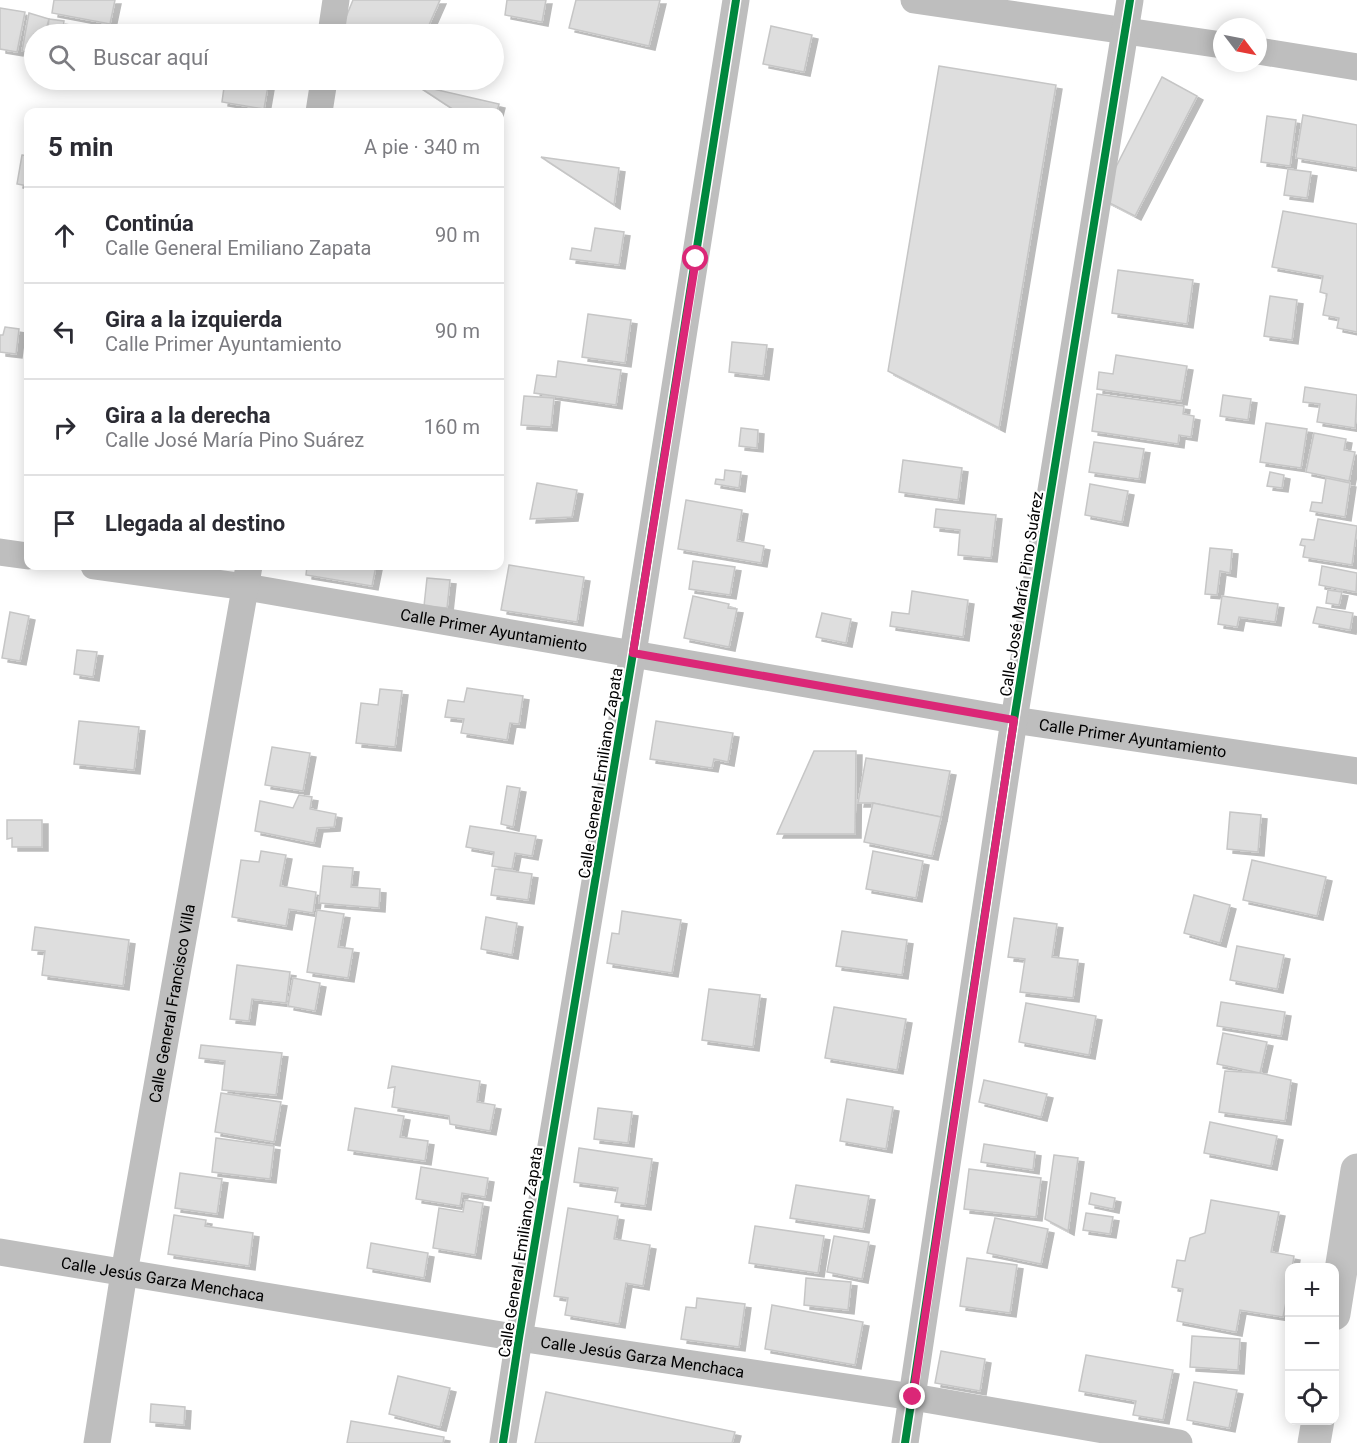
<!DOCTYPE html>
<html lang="es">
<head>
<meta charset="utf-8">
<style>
  :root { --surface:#fff; --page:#f7f7f7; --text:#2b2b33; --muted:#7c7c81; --line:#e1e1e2 }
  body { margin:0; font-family:Roboto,sans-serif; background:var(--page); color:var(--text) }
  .controls { position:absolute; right:18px; bottom:18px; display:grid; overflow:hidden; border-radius:12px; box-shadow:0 3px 15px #0003 }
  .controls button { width:54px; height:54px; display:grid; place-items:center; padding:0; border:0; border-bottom:2px solid var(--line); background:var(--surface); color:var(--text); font:30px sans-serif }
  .compass { position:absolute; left:1213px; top:18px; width:54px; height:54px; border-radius:50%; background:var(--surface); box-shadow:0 3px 15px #0003; rotate:122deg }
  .stop { position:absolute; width:18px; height:18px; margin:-14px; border:4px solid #db2777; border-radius:50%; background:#fff }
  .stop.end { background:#db2777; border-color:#fff; box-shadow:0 2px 6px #0008 }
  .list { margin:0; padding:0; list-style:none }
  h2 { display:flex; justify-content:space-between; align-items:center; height:78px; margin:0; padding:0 24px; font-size:26px }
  h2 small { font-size:20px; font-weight:400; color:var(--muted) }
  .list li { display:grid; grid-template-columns:39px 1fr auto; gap:18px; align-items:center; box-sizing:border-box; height:96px; padding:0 24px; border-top:2px solid var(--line) }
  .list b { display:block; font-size:22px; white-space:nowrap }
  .list p { margin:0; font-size:20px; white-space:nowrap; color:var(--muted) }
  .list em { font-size:20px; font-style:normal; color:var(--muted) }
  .icon { flex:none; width:33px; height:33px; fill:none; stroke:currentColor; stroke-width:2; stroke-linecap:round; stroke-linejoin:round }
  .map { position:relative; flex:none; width:1357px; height:1443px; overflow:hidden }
  .search { position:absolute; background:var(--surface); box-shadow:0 3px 15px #0003; left:24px; top:24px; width:480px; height:66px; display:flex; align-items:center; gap:15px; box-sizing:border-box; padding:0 21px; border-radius:33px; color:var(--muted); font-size:22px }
  .panel { position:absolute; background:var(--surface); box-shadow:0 3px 15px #0003; left:24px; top:108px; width:480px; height:462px; border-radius:12px }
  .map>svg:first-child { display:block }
  .building { fill:#dedede; stroke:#c6c6c6; stroke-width:1.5; filter:url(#shadow) }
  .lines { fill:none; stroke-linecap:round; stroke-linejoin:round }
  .street { stroke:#bebebe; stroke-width:27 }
  .secondary { stroke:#c2c2c2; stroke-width:33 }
  .cycleway-casing { stroke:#fff; stroke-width:11 }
  .cycleway { stroke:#00873e; stroke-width:8 }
  .route { stroke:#db2777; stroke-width:8 }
  .labels { text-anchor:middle; stroke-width:4.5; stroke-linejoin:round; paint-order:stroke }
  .street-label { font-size:16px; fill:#000; stroke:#fff }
</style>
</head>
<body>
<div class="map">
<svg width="1357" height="1443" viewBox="0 0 1357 1443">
  <defs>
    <filter id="shadow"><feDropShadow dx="6" dy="4" stdDeviation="0" flood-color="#0004"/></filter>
  </defs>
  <rect width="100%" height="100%" fill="#fff"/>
  <g class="building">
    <polygon points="54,0 115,0 110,24 52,13"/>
    <polygon points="353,0 440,0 425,34 339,34"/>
    <polygon points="507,0 546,0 542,22 505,15"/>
    <polygon points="576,0 660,0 649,46 569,28"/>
    <polygon points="0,8 25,12 17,52 0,49"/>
    <polygon points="29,13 49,19 45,34 34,34 34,53 22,51"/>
    <polygon points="49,19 64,21 62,34 47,34"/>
    <polygon points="771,26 812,35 804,72 763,64"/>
    <polygon points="939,66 1056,85 999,428 888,371"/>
    <polygon points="1162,77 1197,96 1135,216 1100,198"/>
    <polygon points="225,80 269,80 264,109 222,102"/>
    <polygon points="416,85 499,104 497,112 457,112"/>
    <polygon points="1303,115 1357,125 1357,168 1296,158"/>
    <polygon points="1267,116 1296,120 1290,166 1261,162"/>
    <polygon points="22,155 28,156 28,186 17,184"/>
    <polygon points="541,157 619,168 614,205"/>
    <polygon points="1288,169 1311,172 1307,198 1284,195"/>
    <polygon points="1283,211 1357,224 1357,332 1337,328 1339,318 1323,315 1327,294 1320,292 1323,276 1272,267"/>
    <polygon points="595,228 624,232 619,265 570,259 572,248 591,251"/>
    <polygon points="1118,270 1193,280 1187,324 1112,313"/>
    <polygon points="1270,296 1297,300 1292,340 1264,336"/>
    <polygon points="588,314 631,320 625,363 582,357"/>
    <polygon points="5,327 19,329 16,354 0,352 0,335 3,335"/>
    <polygon points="732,342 767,345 763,376 729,372"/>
    <polygon points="1116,355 1187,366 1181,401 1097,389 1099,372 1113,374"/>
    <polygon points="558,361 621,370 616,405 534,393 537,375 556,377"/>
    <polygon points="1305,387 1357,395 1355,428 1317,422 1320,404 1303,402"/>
    <polygon points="1097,394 1184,406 1183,414 1194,416 1191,437 1179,435 1178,444 1092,431"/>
    <polygon points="1223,395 1251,399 1248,420 1220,416"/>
    <polygon points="524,396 554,398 551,427 521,425"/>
    <polygon points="1266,423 1307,429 1301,468 1260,462"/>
    <polygon points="741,428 758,430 757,448 739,446"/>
    <polygon points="1314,433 1346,439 1344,450 1355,452 1349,481 1306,472"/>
    <polygon points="1094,442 1144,449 1139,479 1089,472"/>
    <polygon points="903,460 962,468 958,500 899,492"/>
    <polygon points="725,470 741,472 739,488 715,484 716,479 724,480"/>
    <polygon points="1270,472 1284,475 1282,488 1267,486"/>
    <polygon points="1326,478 1350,483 1345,517 1310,511 1312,502 1322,503"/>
    <polygon points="537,483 577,490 572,517 530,519"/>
    <polygon points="1090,484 1128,491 1122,522 1085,515"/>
    <polygon points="686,500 742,510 737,541 764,546 761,563 678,549"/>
    <polygon points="936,509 996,515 991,558 958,555 960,530 934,527"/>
    <polygon points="1318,519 1357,526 1352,565 1303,557 1305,546 1300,545 1302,539 1314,540"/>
    <polygon points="1210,548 1232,550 1230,573 1220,571 1217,595 1205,594"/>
    <polygon points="693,561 735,567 730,595 689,589"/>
    <polygon points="509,565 584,577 577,622 501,610"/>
    <polygon points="307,566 376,566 372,586 306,575"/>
    <polygon points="1322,566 1357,573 1356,592 1319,585"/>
    <polygon points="427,578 450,580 447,608 424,606"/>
    <polygon points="1328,590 1342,592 1339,605 1326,603"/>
    <polygon points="912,591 968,600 963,637 890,626 892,612 909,614"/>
    <polygon points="693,596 729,604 728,608 737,609 729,647 684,638"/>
    <polygon points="1222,596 1278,604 1275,622 1239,617 1237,627 1218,624"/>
    <polygon points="1317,607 1353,613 1350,630 1313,623"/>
    <polygon points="10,612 29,616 20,661 2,658"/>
    <polygon points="822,613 851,619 846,643 816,637"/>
    <polygon points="77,650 97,652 93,677 74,674"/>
    <polygon points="467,688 523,696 519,724 510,723 507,740 461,733 464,719 445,717 448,700 464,702"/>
    <polygon points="380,689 402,691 395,747 356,743 361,703 378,705"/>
    <polygon points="79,721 139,727 134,770 74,764"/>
    <polygon points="656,721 733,733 728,762 714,759 712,768 650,759"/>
    <polygon points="272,747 310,753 303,791 265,785"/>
    <polygon points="814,751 856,751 855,834 777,834"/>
    <polygon points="866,758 950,771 941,817 873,803 858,803"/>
    <polygon points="507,786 520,788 513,827 501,824"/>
    <polygon points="299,795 312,797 310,809 336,814 334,827 317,828 314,843 255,831 260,801 293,808"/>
    <polygon points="873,803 941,817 932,856 864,842"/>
    <polygon points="1230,812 1261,815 1258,852 1227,849"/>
    <polygon points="7,820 42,820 42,847 12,847 12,838 7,839"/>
    <polygon points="470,826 536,836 532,856 515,853 512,869 492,866 494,852 466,847"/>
    <polygon points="261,851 286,855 280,886 316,892 313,913 289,909 286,926 232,917 241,860 259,862"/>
    <polygon points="873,851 923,861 916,898 866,889"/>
    <polygon points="1252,860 1326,877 1317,916 1243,900"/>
    <polygon points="323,866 353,868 351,887 380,889 379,908 319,903"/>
    <polygon points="495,869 532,874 528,900 491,895"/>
    <polygon points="1194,895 1230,905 1220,943 1184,933"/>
    <polygon points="317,910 344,914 338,947 353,949 348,978 307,972"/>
    <polygon points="622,911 681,920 672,973 607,963 612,933 619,934"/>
    <polygon points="486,917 517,923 512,955 481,949"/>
    <polygon points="1014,918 1057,924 1052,957 1078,960 1073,998 1020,992 1025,959 1008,957"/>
    <polygon points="35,927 129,940 123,986 42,975 45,951 32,950"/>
    <polygon points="842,931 907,940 902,975 836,966"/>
    <polygon points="1237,946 1284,955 1277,989 1230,980"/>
    <polygon points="237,965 290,972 286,1003 252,999 249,1021 230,1019"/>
    <polygon points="293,978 320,983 315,1011 288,1006"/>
    <polygon points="709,989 760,995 753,1047 702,1040"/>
    <polygon points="1221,1002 1285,1012 1281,1036 1217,1026"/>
    <polygon points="1026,1003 1096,1016 1089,1055 1019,1042"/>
    <polygon points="834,1007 906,1019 897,1070 825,1058"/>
    <polygon points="1223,1033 1267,1042 1260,1073 1217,1064"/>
    <polygon points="201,1045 282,1053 276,1095 222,1090 225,1061 199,1058"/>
    <polygon points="392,1066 480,1081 477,1102 495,1105 490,1131 450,1124 449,1116 392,1107 395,1087 388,1088"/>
    <polygon points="1225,1071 1260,1073 1291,1080 1285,1121 1219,1112"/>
    <polygon points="984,1080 1047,1094 1041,1117 979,1102"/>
    <polygon points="221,1093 281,1102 274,1142 215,1132"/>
    <polygon points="847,1099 893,1107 886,1149 840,1141"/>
    <polygon points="355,1108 404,1116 400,1137 428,1141 425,1161 348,1150"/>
    <polygon points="598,1108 632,1112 628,1143 594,1139"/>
    <polygon points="1210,1122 1277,1136 1271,1166 1204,1153"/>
    <polygon points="216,1138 274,1146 270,1179 212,1172"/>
    <polygon points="984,1144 1035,1152 1033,1170 981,1162"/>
    <polygon points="579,1148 652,1159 645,1206 615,1202 618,1188 574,1182"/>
    <polygon points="1054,1155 1078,1158 1068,1231 1045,1219"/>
    <polygon points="421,1167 488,1178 485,1197 462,1193 460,1206 416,1199"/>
    <polygon points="969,1169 1041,1178 1036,1217 964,1209"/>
    <polygon points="180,1173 222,1179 217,1214 175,1208"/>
    <polygon points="796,1185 869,1196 863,1229 790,1218"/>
    <polygon points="1091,1193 1115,1198 1113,1209 1089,1204"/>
    <polygon points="465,1200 483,1203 475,1255 433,1248 439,1208 463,1212"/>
    <polygon points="1211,1200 1279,1212 1271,1252 1294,1256 1292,1268 1290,1268 1290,1283 1283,1317 1240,1310 1236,1332 1177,1321 1183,1289 1172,1287 1177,1260 1185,1261 1190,1238 1205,1233"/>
    <polygon points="568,1208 618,1216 614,1239 650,1245 643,1286 626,1283 619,1324 565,1315 568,1298 554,1296"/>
    <polygon points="1086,1213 1113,1217 1110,1234 1083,1230"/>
    <polygon points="174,1215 206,1220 205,1226 253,1233 249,1266 168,1254"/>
    <polygon points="995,1218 1048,1229 1041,1264 987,1253"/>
    <polygon points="755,1226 824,1236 818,1273 749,1263"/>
    <polygon points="834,1236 869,1242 862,1279 827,1272"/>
    <polygon points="371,1243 428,1253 424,1278 367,1268"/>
    <polygon points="967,1258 1017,1265 1010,1313 960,1306"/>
    <polygon points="806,1278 851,1282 848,1310 804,1305"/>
    <polygon points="697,1298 745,1304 739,1347 681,1339 686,1307 696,1308"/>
    <polygon points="772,1305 863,1322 855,1365 765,1349"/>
    <polygon points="1192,1336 1240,1339 1238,1370 1190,1367"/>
    <polygon points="941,1351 985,1359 980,1391 935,1383"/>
    <polygon points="1086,1355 1173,1370 1163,1420 1133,1415 1136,1401 1079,1391"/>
    <polygon points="398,1376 450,1388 440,1427 389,1414"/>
    <polygon points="1194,1382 1237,1390 1229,1428 1187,1420"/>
    <polygon points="546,1392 735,1432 732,1443 535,1443"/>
    <polygon points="151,1404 185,1407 184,1425 150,1422"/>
    <polygon points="351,1421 444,1437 443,1443 347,1443"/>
  </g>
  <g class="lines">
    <g class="street">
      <polyline points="914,0 1222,45"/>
      <polyline points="331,34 336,0"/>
      <polyline points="1258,51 1357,67"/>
      <polyline points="319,112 324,80"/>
      <polyline points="0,552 28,556"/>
      <path id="s1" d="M94,566L246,587L1014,720L1357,771"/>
      <path id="s2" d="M0,1252L519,1338L913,1397L1179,1443"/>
      <path id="s3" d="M97,1443L124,1273L249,566"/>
      <polyline points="503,1443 519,1338 633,653 736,0"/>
      <polyline points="905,1443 1014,720 1130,0"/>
    </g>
    <g class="secondary">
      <polyline points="1334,1314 1357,1170"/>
      <polyline points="1314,1443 1318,1420"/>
    </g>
    <g class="cycleway-casing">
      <g id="cycleway">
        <polyline points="503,1443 519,1338 633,653 736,0"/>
        <polyline points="905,1443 1014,720 1130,0"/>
      </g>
    </g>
    <use href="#cycleway" class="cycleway"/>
  </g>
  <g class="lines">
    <polyline class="route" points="696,259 633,653 1014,720 913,1397"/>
  </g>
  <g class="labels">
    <g class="street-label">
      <text transform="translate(1021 594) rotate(-81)" y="6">Calle José María Pino Suárez</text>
      <text dy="6" stroke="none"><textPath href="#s1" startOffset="405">Calle Primer Ayuntamiento</textPath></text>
      <text dy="6" stroke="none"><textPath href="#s1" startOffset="1053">Calle Primer Ayuntamiento</textPath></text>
      <text transform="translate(600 773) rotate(-81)" y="6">Calle General Emiliano Zapata</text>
      <text dy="6" stroke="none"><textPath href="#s3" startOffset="446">Calle General Francisco Villa</textPath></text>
      <text transform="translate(520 1252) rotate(-81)" y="6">Calle General Emiliano Zapata</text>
      <text dy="6" stroke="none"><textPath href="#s2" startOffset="165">Calle Jesús Garza Menchaca</textPath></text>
      <text dy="6" stroke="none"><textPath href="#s2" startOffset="651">Calle Jesús Garza Menchaca</textPath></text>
    </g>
  </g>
</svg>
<div class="controls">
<button>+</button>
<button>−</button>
<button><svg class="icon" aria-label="locate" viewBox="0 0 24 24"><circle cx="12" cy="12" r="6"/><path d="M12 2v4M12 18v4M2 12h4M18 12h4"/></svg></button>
</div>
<svg class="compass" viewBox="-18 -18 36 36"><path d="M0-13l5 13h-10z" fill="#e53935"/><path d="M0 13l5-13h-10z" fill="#7c7c81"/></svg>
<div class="stop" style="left:696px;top:259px"></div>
<div class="stop end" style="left:913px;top:1397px"></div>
<div class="search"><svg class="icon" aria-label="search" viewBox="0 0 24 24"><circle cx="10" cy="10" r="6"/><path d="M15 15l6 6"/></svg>Buscar aquí</div>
<section class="panel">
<h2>5 min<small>A pie · 340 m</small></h2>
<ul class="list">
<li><svg class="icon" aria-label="ahead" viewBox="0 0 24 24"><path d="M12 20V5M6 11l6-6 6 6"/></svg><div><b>Continúa</b><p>Calle General Emiliano Zapata</p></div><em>90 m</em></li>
<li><svg class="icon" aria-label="left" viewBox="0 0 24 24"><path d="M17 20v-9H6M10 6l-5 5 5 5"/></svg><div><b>Gira a la izquierda</b><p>Calle Primer Ayuntamiento</p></div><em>90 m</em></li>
<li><svg class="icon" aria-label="right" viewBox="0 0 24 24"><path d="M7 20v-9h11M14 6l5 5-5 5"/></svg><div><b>Gira a la derecha</b><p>Calle José María Pino Suárez</p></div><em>160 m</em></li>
<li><svg class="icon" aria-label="arrive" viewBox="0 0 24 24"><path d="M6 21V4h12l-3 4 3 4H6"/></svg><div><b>Llegada al destino</b></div></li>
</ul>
</section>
</div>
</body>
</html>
